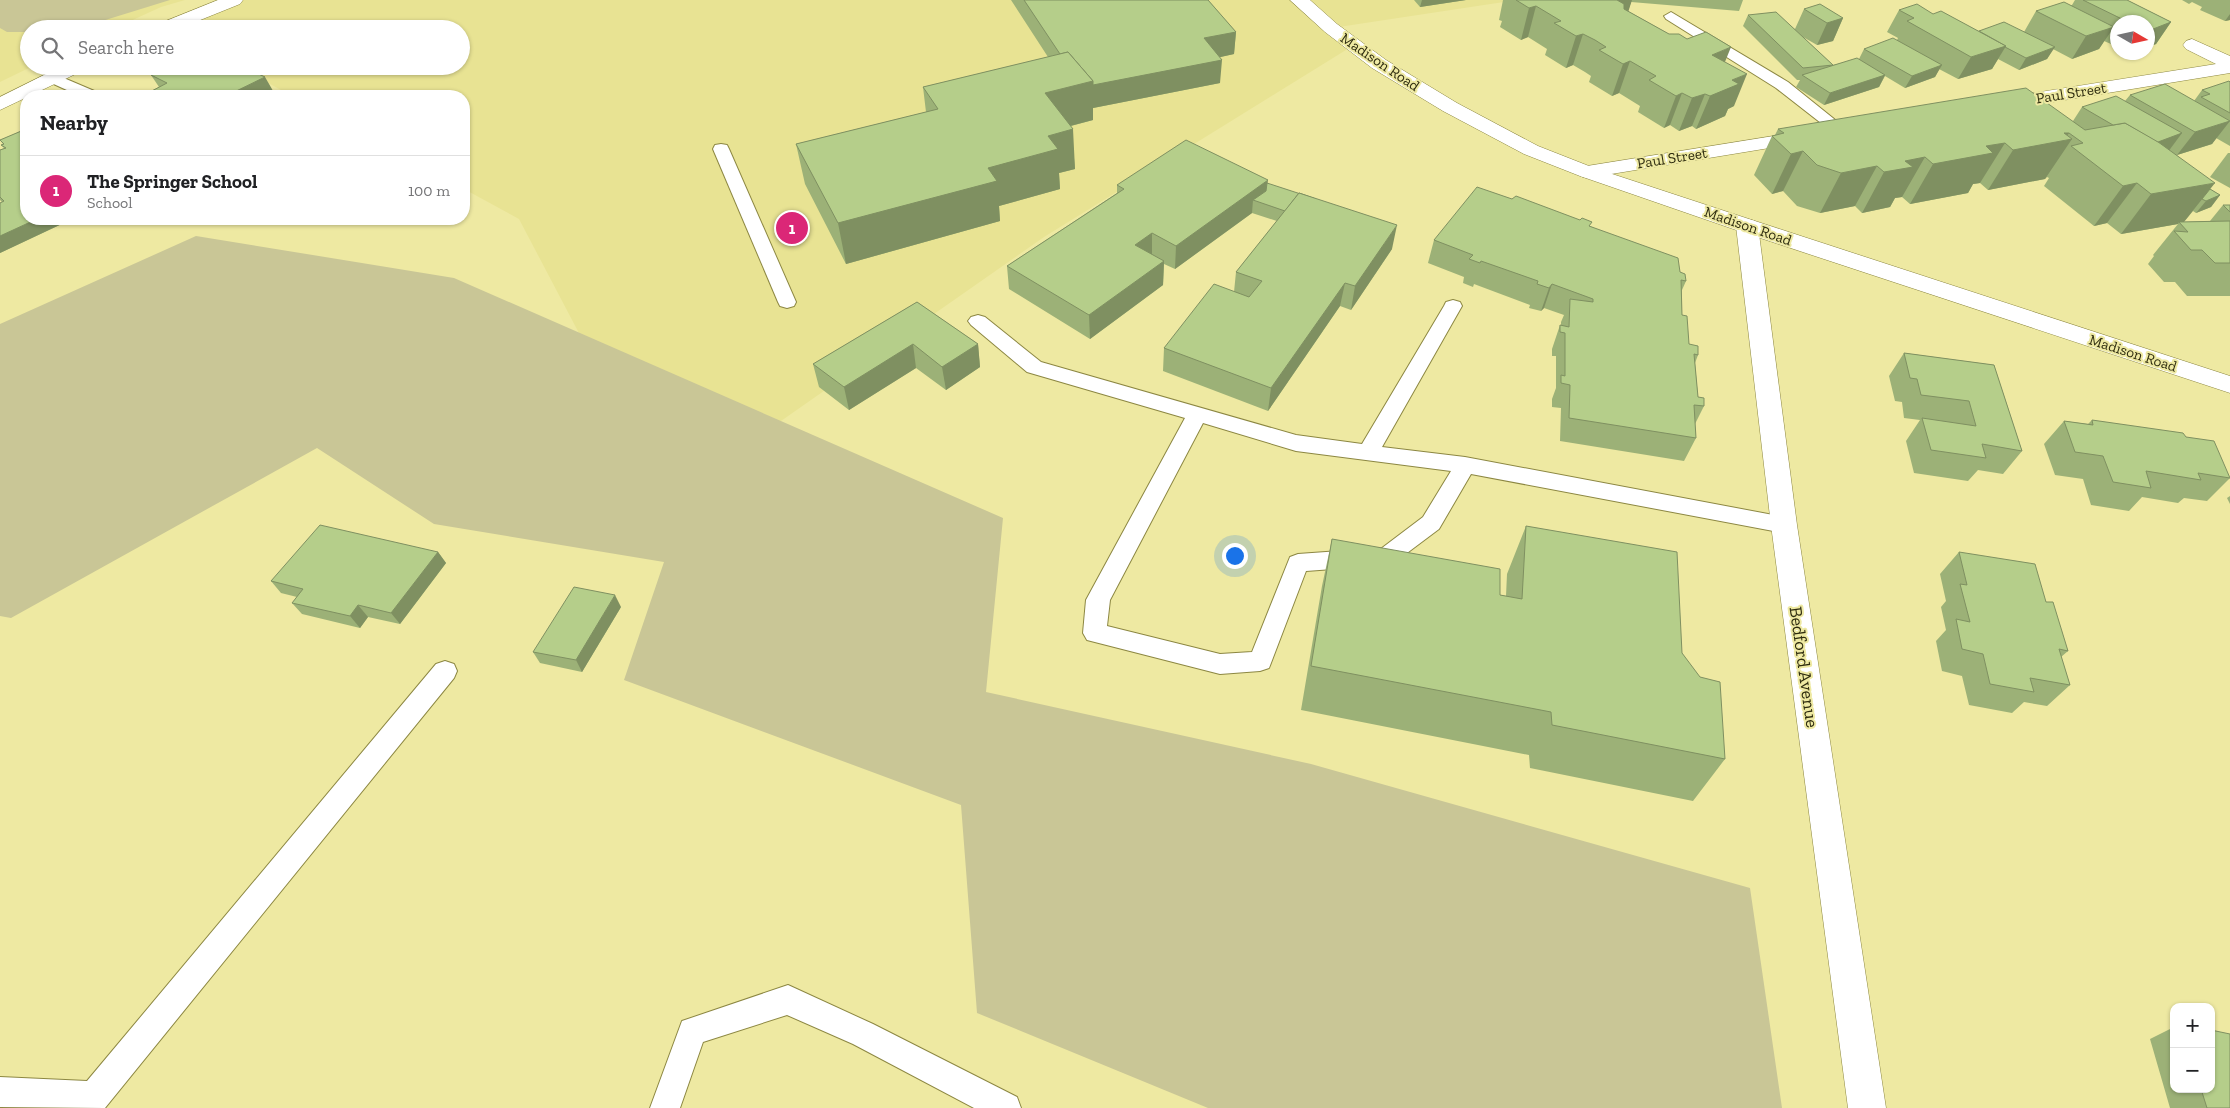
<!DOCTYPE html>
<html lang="en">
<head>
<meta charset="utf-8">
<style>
  :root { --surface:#fff; --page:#f2f2f2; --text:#202124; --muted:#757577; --line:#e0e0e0; --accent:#db2777 }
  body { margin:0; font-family:"Zilla Slab",serif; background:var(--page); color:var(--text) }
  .controls { position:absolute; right:15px; bottom:15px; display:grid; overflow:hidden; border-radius:10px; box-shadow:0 1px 4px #0004 }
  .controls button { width:45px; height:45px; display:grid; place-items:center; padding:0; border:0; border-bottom:1px solid var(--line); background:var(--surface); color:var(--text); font:25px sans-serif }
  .compass { position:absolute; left:2110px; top:15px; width:45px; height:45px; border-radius:50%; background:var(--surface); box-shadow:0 1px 4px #0004; rotate:99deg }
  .you { position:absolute; left:1234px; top:555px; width:18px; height:18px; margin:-12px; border:4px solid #fff; border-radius:50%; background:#1a73e8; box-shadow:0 0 0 8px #1a73e833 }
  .badge { display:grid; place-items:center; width:32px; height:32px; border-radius:50%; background:var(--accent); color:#fff; font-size:16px; font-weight:700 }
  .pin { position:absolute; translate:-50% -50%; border:2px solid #fff; box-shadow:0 1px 5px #0006 }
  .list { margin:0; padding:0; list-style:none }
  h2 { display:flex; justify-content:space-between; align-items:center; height:65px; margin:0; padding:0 20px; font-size:21px }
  h2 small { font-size:16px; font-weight:400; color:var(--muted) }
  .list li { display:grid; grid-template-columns:32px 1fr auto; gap:15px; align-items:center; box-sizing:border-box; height:70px; padding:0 20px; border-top:1px solid var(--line) }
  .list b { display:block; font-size:19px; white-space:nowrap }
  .list p { margin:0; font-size:16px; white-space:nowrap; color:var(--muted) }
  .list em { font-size:16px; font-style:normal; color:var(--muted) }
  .icon { flex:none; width:28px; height:28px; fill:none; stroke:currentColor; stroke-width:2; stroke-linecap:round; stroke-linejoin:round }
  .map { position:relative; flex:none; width:2230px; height:1108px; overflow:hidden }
  .search { position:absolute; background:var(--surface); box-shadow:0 1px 4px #0004; left:20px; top:20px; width:450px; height:55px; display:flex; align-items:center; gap:12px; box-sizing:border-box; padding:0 18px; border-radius:28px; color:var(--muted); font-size:19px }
  .panel { position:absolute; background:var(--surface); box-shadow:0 1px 4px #0004; left:20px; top:90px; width:450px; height:135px; border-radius:20px }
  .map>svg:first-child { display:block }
  .built { fill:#e8e393 }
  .green { fill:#c9c696 }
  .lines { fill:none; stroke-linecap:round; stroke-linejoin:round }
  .lane-casing { stroke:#8c8742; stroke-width:2 }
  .street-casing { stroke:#8c8742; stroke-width:1 }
  .secondary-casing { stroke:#8c8742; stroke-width:1 }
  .lane { fill:#fff; fill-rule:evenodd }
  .street { fill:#fff; fill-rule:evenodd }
  .secondary { fill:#fff; fill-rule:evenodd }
  .wall { fill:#9cb177 }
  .shaded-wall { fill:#7f9061 }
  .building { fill:#b5ce8a; stroke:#7f9061 }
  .labels { text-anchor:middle; stroke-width:4; stroke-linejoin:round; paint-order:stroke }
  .far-street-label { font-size:15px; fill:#2e2c0f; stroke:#eee9a2 }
  .street-label { font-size:18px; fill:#2e2c0f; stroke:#eee9a2 }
</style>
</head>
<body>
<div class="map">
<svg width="2230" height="1108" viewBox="0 0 2230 1108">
  <rect width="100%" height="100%" fill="#eee9a2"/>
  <g class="built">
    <polygon points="0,0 185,0 161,7 113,29 29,29 29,66 33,66 0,82"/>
    <polygon points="234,0 1517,0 1332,28 1354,45 1044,237 741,449 591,356 519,219 464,189 464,96 292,96 237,66 461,66 461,29 167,29"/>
  </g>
  <g class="green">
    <polygon points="0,0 170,0 86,26 66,29 29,29 29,32 7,32 0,28"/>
    <polygon points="196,236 454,278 1003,518 986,692 1311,764 1750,888 1782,1108 1208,1108 977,1013 961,805 624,680 664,562 434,524 317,448 11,618 0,616 0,324"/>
  </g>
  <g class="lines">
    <g class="lane-casing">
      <g id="lane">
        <polygon points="1671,12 1788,82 1849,131 1847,134 1835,134 1776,88 1666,19 1664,16"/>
        <polygon points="52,73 99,93 101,96 80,96 47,81 44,78 47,75"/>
        <polygon points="721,144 727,145 729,149 796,302 794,306 787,308 780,306 778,302 713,149 715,145"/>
        <path d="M1453,300L1460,302L1462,306L1382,447L1465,457L1784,517L1792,519L1795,525L1792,531L1784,533L1471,474L1439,529L1395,562L1387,565L1306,571L1269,668L1260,671L1220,674L1087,640L1083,633L1086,600L1185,418L1027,372L971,325L968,321L971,317L978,315L985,317L1041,362L1296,435L1362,444L1444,306L1446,302ZM1203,423L1296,451L1451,471L1423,517L1382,548L1298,554L1290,557L1252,652L1220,654L1107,626L1110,600Z"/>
        <polygon points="445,661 454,664 457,671 454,678 105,1108 0,1107 0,1077 87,1081 436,664"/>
        <polygon points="788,985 873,1024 1017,1097 1021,1108 974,1108 853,1044 787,1015 703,1042 680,1108 650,1108 682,1021"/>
      </g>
    </g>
    <g class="street-casing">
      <g id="street">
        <polygon points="2192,39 2230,56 2230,73 2003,110 1996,108 1993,104 1996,100 2003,98 2216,64 2186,49 2183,45 2186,41"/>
        <polygon points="1805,131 1812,133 1815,137 1812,141 1587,178 1580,176 1577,172 1580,168 1587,166"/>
        <polygon points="1747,219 1755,221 1758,226 1797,525 1886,1108 1848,1108 1771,525 1736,226 1739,221"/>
      </g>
    </g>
    <g class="secondary-casing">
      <g id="secondary">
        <polygon points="218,0 243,0 240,4 178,29 153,29 156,25"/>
        <polygon points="1290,0 1310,0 1337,24 1386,60 1457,103 1538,146 1594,168 1755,221 2230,376 2230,393 1739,231 1580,176 1524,154 1443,111 1372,68 1325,32"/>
        <polygon points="62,66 86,66 84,70 0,110 0,97"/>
      </g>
    </g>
    <use href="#lane" class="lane"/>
    <use href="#street" class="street"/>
    <use href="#secondary" class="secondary"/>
  </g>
  <g class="wall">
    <polygon points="1011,0 1208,0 1236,32 1234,54 1220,57 1220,83 1093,108 1093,120 1071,126 1075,169 1059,173 1060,189 999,206 1000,221 846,264 805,184 796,144 926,112 923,87 1048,57"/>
    <polygon points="1414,0 1466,0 1420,7"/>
    <polygon points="1503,0 1743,0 1739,11 1631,2 1628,11 1669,34 1725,62 1734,106 1728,109 1725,116 1696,129 1692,126 1679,131 1670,125 1664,128 1638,112 1640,106 1619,93 1612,96 1589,82 1591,76 1585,72 1573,65 1566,68 1545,55 1547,49 1528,37 1521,40 1500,27 1502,21 1499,20"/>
    <polygon points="2075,0 2127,0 2171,22 2156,44 2148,47 2148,22 2118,22 2118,47 2104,41 2099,49 2072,59 2053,49 2047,59 2019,70 1998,59 1992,69 1958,79 1939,69 1935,77 1905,88 1885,76 1879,87 1824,105 1796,87 1800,80 1797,80 1743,26 1748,15 1795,29 1804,9 1843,18 1833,41 1817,45 1803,37 1833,65 1859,59 1864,49 1897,40 1898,38 1887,32 1899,10 1933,14 1979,31 2024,32 2036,11 2072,5"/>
    <polygon points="2182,0 2230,0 2230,20 2225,21 2200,10 2202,7 2192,2 2189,4"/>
    <polygon points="169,66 253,66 257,73 276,96 148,96 146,94 159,87 151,75"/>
    <polygon points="2230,82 2230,146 2216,138 2212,144 2177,155 2210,189 2220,195 2211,207 2196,213 2193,211 2184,222 2210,221 2223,205 2230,205 2230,296 2187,296 2175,282 2164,282 2148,264 2154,256 2153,255 2178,224 2121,234 2107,223 2094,226 2044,186 2049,178 2047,177 2045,179 1988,190 1980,183 1973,184 1968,193 1910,204 1902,197 1895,198 1890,207 1862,213 1855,206 1820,213 1797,206 1783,191 1772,194 1754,175 1772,136 1775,135 1778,129 2073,121 2082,107 2125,101 2130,95 2194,101 2202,90"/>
    <polygon points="26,129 26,219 66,219 68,221 0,253 0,203 2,202 0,200 0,150 4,148 1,145 3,144 0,140"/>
    <polygon points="2228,153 2230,153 2230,188 2210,177"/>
    <polygon points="1267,183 1392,249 1351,310 1340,306 1268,411 1163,371 1164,348 1234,292 1236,272 1277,221 1252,213 1175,269 1164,264 1163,285 1090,339 1009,289 1007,266 1117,193 1117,185"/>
    <polygon points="1512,199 1590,226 1680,272 1686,281 1682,290 1682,315 1689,344 1698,355 1695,363 1698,397 1704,406 1695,424 1696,438 1684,461 1560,441 1561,408 1552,407 1552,399 1556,388 1556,356 1552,356 1552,349 1560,325 1561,325 1561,322 1564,315 1544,308 1541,311 1529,308 1530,305 1474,284 1473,287 1463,283 1464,277 1428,263 1434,240"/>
    <polygon points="917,302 978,344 980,367 946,390 916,368 849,410 819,387 813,364"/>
    <polygon points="1904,353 1994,365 2022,451 2003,474 1978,470 1968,481 1914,473 1906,441 1920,420 1904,418 1902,402 1895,401 1889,376"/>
    <polygon points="2092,420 2186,437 2230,478 2207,501 2184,498 2178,503 2142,497 2129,511 2091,505 2083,479 2055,475 2044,444 2064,421 2088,424"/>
    <polygon points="2230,496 2230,504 2227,498"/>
    <polygon points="1526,526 1682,653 1725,759 1693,801 1530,768 1529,755 1301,710 1322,586 1332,539 1500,595 1506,596 1507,574"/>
    <polygon points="438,552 446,563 400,624 368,617 360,628 302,614 292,603 297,597 281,593 271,581"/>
    <polygon points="1959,552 2046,602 2068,651 2061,657 2070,685 2047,706 2024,702 2012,713 1969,705 1962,676 1942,671 1936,641 1946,630 1941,607 1946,601 1940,574"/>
    <polygon points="621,607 582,672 540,663 533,652"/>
    <polygon points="2174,1027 2174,1089 2211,1089 2230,1108 2170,1108 2150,1039"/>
  </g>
  <g class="shaded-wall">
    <polygon points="1422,0 1466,0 1420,7"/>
    <polygon points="1616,0 1632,0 1624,25"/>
    <polygon points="1536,6 1528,37 1521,40 1529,8"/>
    <polygon points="2230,14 2230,20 2225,21"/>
    <polygon points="1843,18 1833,41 1817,45 1827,23"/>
    <polygon points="2171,22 2156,44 2148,47 2148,31"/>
    <polygon points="2114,27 2099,49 2072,59 2086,36"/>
    <polygon points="1236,32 1234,54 1203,61 1204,38"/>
    <polygon points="1583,34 1573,65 1566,68 1576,36"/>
    <polygon points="2006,46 1992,69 1958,79 1971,57"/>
    <polygon points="1731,47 1718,79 1712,55"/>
    <polygon points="2055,47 2047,59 2019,70 2026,58"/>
    <polygon points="1222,60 1220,83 1093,108 1093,120 1047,132 1045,93 1093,81"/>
    <polygon points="1630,61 1619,93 1612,96 1623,64"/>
    <polygon points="1942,65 1935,77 1905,88 1912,76"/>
    <polygon points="249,66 253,66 261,79 265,77 276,96 226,96 246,68"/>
    <polygon points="1747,74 1734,106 1728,109 1725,116 1696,129 1710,96 1732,80"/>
    <polygon points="1885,75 1879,87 1824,105 1830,93"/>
    <polygon points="205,92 208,96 195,96"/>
    <polygon points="1682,93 1670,125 1664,128 1676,96"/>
    <polygon points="1705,94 1692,126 1679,131 1692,98"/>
    <polygon points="2230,121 2212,144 2177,155 2195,132"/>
    <polygon points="1073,129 1075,169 1059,173 1060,189 999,206 1000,221 846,264 838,223 1048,136"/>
    <polygon points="2064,133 2069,133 2063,141 2072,139 2045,179 1988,190 2013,150"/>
    <polygon points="2182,133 2165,156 2149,145"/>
    <polygon points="2005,143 1980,183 1973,184 1968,193 1910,204 1933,164 1986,146"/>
    <polygon points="1803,151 1783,191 1772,194 1791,154"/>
    <polygon points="1925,157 1902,197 1895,198 1890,207 1862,213 1884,172 1905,161"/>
    <polygon points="1877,166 1855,206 1820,213 1841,173"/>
    <polygon points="1268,180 1265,203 1253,200 1252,213 1175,269 1176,246"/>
    <polygon points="2137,183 2107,223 2094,226 2123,186"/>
    <polygon points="2215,183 2183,223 2179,222 2178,224 2121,234 2151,194"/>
    <polygon points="2220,195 2211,207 2196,213 2206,201"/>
    <polygon points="37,219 66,219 68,221 0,253 0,236"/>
    <polygon points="1397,225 1392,249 1351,310 1355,286"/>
    <polygon points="1152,233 1152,257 1135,245"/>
    <polygon points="1164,261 1163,285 1090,339 1089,315"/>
    <polygon points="1345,283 1340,306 1268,411 1271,388"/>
    <polygon points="1552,284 1544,308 1541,311 1549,288"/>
    <polygon points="913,344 916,368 849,410 844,387"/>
    <polygon points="978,344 980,367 946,390 942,367"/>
    <polygon points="438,552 446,563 400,624 391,613"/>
    <polygon points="615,595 621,607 582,672 576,660"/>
    <polygon points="358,605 368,617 360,628 350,616"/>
  </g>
  <g class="building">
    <polygon points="1024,0 1208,0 1236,32 1204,38 1222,60 1093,85 1093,81 1068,52 1060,54"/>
    <polygon points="1516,0 1617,0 1624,4 1624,9 1669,34 1679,34 1687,39 1706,32 1731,47 1712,55 1747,74 1732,80 1739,84 1710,96 1705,94 1692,98 1682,93 1676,96 1649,80 1656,76 1630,61 1623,64 1599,50 1606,47 1595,40 1583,34 1576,36 1554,23 1561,21 1536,6 1529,8"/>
    <polygon points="2083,0 2127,0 2171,22 2148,31 2148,22 2128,22"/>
    <polygon points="2064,2 2114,27 2086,36 2036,11"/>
    <polygon points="1820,4 1843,18 1827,23 1804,9"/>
    <polygon points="1917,4 1933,14 1941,11 2006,46 1971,57 1907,21 1914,18 1899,10"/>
    <polygon points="1776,12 1833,65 1803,68 1748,15"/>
    <polygon points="2004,22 2055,47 2026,58 2005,47 2006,46 1979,31"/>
    <polygon points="1893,38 1942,65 1912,76 1864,49"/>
    <polygon points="1068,52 1093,81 1045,93 1073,129 1048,136 1058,149 988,168 997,181 838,223 796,144 938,109 923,87"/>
    <polygon points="1857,58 1885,75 1830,93 1802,75"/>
    <polygon points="169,66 249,66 246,68 265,77 226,96 214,96 205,92 195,96 151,96 146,94 167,83 151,75"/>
    <polygon points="2229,81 2230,82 2230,113 2201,97 2210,94 2202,90"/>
    <polygon points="2165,84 2230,121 2195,132 2130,95"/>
    <polygon points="2026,88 2085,130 2125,123 2154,139 2215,183 2151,194 2137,183 2123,186 2071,146 2083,143 2069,133 2064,133 2072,139 2013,150 2005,143 1986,146 1993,153 1933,164 1925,157 1905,161 1913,167 1884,172 1877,166 1841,173 1817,165 1803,151 1791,154 1772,136 1784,133 1778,129"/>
    <polygon points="305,93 312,96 298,96"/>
    <polygon points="2116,96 2182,133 2158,142 2125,123 2113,125 2082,107"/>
    <polygon points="26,129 26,219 37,219 0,236 0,203 4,201 0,197 0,150 6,148 1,145 4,144 0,140"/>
    <polygon points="1186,140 1268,180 1176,246 1152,233 1135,245 1164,261 1089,315 1007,266 1124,189 1117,185"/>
    <polygon points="1267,183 1316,199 1299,193 1285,211 1253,200 1266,191"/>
    <polygon points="1477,187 1512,199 1516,196 1580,220 1582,218 1592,222 1589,226 1678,258 1680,272 1685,274 1686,281 1681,280 1682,315 1687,316 1689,344 1698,346 1698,355 1694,354 1698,397 1704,398 1704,406 1694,405 1696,438 1569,418 1570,385 1561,383 1561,375 1565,376 1565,333 1560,332 1560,325 1569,327 1570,299 1593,302 1593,299 1552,284 1549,288 1537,284 1538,281 1481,261 1480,263 1469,259 1473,255 1434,240"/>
    <polygon points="2210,189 2220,195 2206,201 2202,199"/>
    <polygon points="1299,193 1397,225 1355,286 1345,283 1271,388 1164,348 1214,284 1249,297 1262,281 1236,272"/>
    <polygon points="2223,205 2230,205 2230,212"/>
    <polygon points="2230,221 2230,263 2215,263 2202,250 2191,250 2174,231 2188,232 2179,222"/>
    <polygon points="917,302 978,344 942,367 913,344 844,387 813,364"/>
    <polygon points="1904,353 1994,365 2022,451 1982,444 1986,458 1931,450 1922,418 1976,426 1969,401 1921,395 1917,379 1910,378"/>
    <polygon points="2092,420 2183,433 2186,437 2214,441 2230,478 2198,473 2201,480 2146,471 2151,488 2113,482 2103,456 2075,452 2064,421 2093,425"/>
    <polygon points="320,525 438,552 391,613 358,605 350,616 292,603 303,589 271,581"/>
    <polygon points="1526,526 1677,552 1682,653 1700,677 1720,682 1725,759 1552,725 1551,712 1311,666 1332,539 1500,569 1500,595 1522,599"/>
    <polygon points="1959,552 2035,564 2046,602 2053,602 2068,651 2059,649 2070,685 2030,678 2034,692 1990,684 1983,654 1962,649 1956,619 1970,622 1960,584 1967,585"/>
    <polygon points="574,587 615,595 576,660 533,652"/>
    <polygon points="2211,1030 2230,1034 2230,1108 2207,1108 2201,1089 2211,1089"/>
  </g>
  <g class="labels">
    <g class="far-street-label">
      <text transform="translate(1380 62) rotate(34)" y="5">Madison Road</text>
      <text transform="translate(2071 93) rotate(-9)" y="5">Paul Street</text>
      <text transform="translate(1672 158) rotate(-9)" y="5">Paul Street</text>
      <text transform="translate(1748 226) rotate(19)" y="5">Madison Road</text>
      <text transform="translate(2133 353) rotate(18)" y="5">Madison Road</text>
    </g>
    <g class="street-label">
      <text transform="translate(1804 667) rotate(82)" y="6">Bedford Avenue</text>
    </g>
  </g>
</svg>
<div class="controls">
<button>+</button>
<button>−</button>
</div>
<svg class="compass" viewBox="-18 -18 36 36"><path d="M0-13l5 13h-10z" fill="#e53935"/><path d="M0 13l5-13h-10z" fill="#757577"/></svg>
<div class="you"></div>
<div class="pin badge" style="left:792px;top:228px">1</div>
<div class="search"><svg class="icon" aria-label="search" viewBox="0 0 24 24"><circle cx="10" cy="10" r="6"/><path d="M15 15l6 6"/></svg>Search here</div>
<section class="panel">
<h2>Nearby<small></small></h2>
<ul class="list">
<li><span class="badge">1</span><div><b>The Springer School</b><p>School</p></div><em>100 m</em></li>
</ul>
</section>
</div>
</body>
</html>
